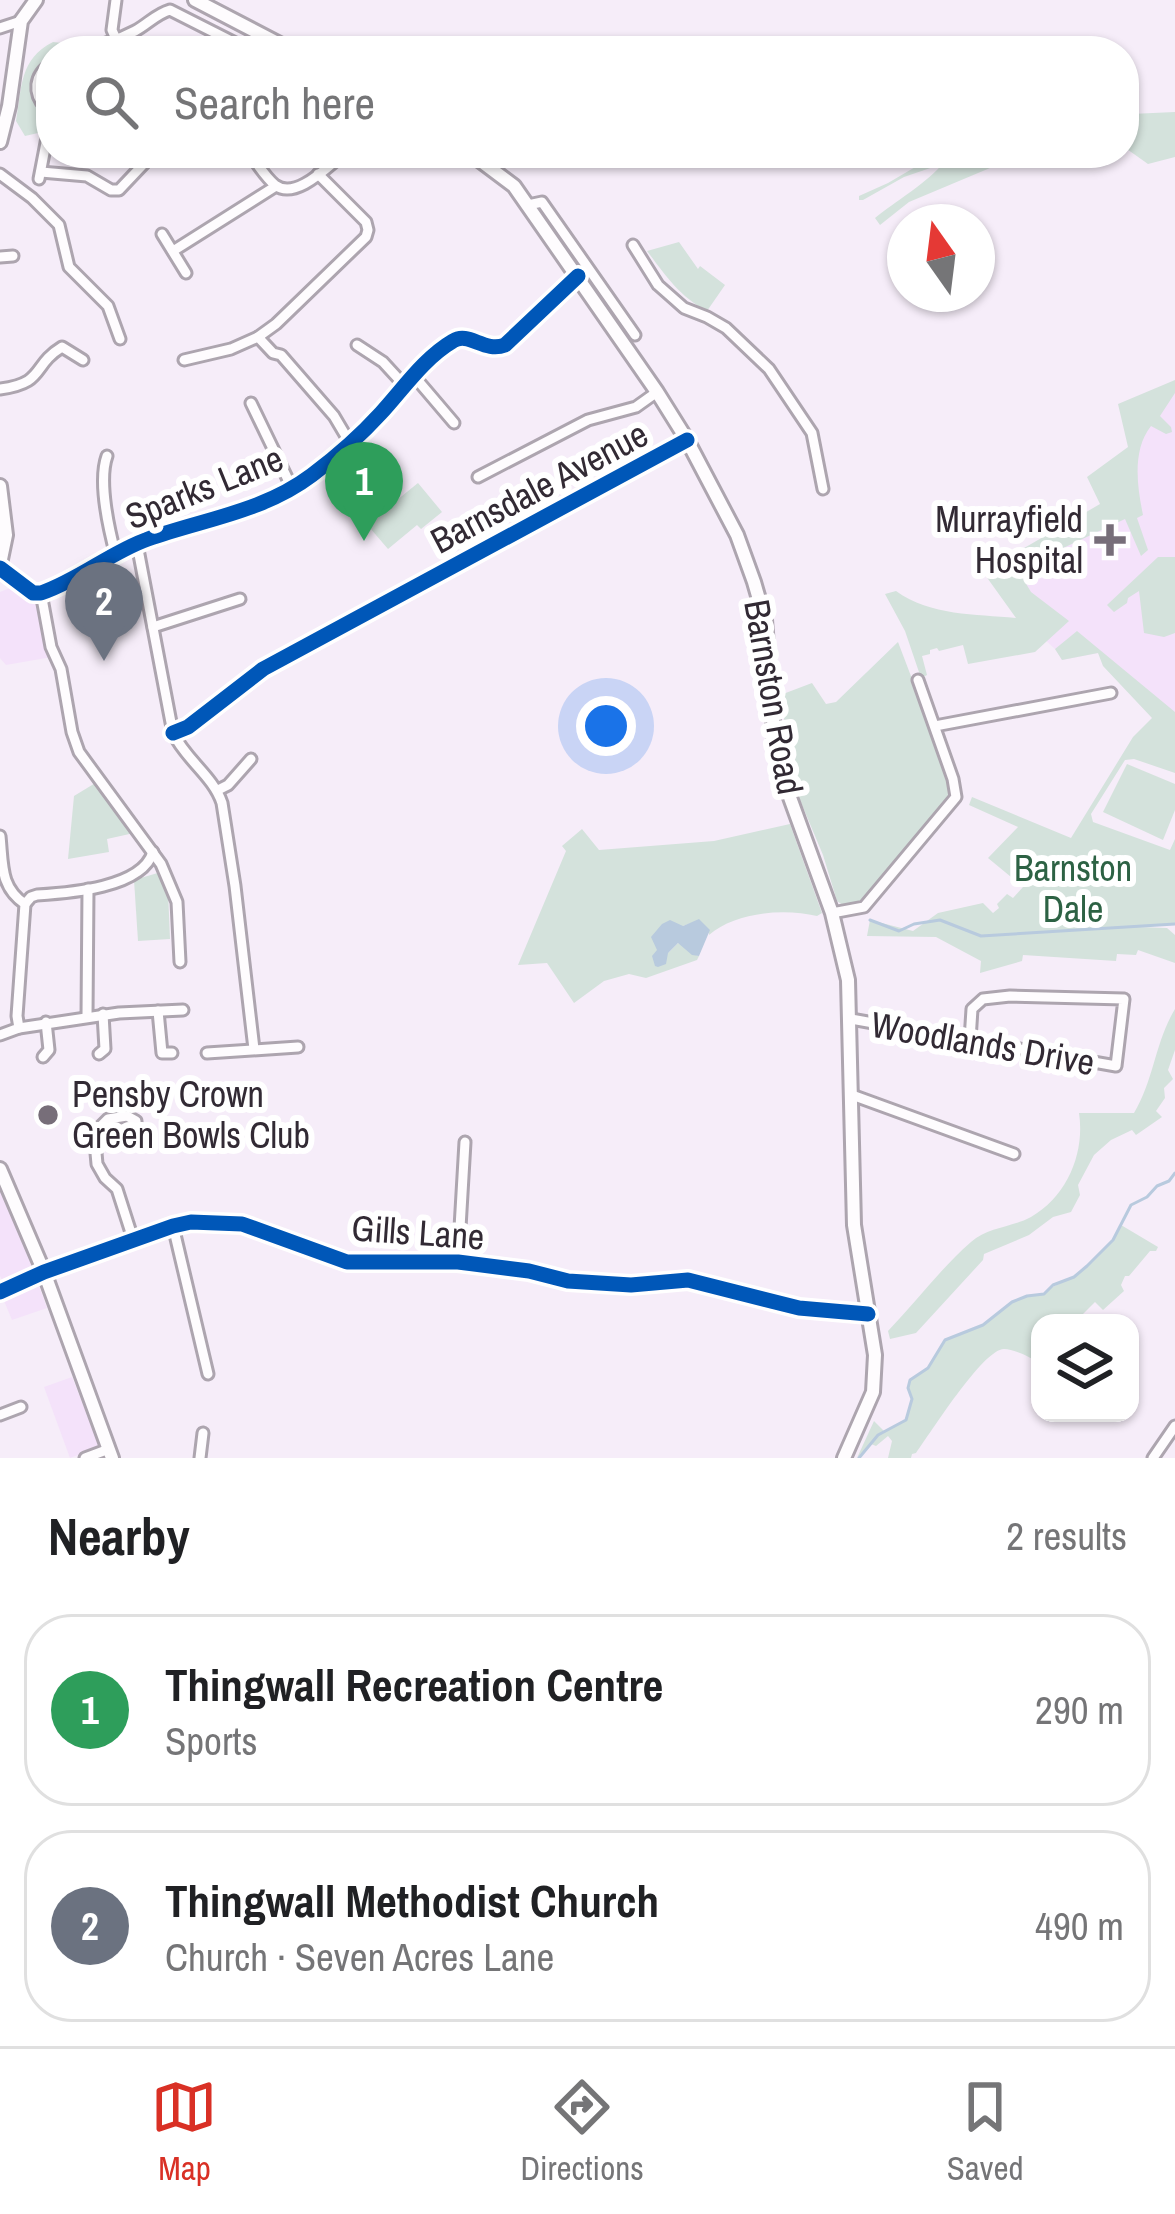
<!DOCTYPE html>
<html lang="en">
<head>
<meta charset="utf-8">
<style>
  :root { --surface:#fff; --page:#f2f2f2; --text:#202124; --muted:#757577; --line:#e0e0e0; --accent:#d93025 }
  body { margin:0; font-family:"Archivo Narrow",sans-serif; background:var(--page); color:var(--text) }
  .controls { position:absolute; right:36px; bottom:36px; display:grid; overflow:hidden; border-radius:24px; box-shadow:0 3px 9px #0004 }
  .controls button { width:108px; height:108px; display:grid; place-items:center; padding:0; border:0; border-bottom:3px solid var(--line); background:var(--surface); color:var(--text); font:60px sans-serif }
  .compass { position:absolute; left:887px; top:204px; width:108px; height:108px; border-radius:50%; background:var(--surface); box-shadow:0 3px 9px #0004; rotate:346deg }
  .you { position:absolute; left:606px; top:726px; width:42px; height:42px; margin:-30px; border:9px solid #fff; border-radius:50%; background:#1a73e8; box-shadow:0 0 0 18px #1a73e833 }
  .badge { display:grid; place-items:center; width:78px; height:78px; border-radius:50%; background:var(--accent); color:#fff; font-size:39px; font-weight:700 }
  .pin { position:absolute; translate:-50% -99px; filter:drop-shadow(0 3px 6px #0008) }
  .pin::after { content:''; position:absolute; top:63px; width:42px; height:36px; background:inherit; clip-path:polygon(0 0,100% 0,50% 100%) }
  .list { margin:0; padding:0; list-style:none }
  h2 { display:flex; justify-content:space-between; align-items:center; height:156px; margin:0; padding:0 48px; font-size:51px }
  h2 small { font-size:39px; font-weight:400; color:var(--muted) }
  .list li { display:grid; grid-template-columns:78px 1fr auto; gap:36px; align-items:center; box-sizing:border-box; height:192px; margin:0 24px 24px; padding:0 24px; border:3px solid var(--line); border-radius:48px }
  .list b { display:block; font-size:45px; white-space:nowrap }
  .list p { margin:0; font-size:39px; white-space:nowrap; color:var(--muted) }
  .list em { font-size:39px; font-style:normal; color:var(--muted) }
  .icon { flex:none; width:66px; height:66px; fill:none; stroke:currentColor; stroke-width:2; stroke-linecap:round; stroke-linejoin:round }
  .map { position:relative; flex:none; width:1175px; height:1458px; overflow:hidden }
  .search { position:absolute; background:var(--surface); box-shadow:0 3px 9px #0004; left:36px; right:36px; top:36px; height:132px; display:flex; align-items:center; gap:30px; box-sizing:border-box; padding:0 42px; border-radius:48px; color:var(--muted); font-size:45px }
  .sheet { height:588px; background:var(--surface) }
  nav { display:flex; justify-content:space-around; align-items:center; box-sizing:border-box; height:168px; border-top:3px solid var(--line); background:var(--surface); font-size:33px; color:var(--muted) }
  nav a { display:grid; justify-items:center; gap:6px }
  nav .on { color:var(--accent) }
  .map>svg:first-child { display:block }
  .built { fill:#f4e2fa }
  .green { fill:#d4e2dc }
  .water { fill:#b8cade }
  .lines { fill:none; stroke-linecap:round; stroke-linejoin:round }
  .stream { stroke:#b8cade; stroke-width:3 }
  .minor-casing { stroke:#ada5af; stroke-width:15 }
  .major-casing { stroke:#ada5af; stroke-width:18 }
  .minor { stroke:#fefcfe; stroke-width:9 }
  .major { stroke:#fefcfe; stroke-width:12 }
  .cycleway-casing { stroke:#fff; stroke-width:22 }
  .cycleway { stroke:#0057b8; stroke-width:15 }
  .poi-dot { fill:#776e79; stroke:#fff; stroke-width:4.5 }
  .labels { text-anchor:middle; stroke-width:12; stroke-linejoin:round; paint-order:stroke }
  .street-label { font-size:36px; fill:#322a34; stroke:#fff }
  .poi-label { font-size:36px; fill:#322a34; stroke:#fff; text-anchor:end }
  .park-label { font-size:36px; fill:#2d6244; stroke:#fff }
</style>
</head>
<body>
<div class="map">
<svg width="1175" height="1458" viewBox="0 0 1175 1458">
  <rect width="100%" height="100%" fill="#f6edf9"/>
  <g class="built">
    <polygon points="1175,387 1175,724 1098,653 1062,660 1055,649 1019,616 986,572 1104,507 1130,454"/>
    <polygon points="10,588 22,595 40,598 52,657 6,665 0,658 0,592"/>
    <polygon points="0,1179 47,1308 12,1320 2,1296 8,1293 0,1276"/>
    <polygon points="72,1377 100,1447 70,1458 44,1387"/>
  </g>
  <g class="green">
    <path d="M53,42L62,43L65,46L63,51H51V60C30,82 27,91 46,117V128L38,133L25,136L16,121C22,88 19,59 53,42Z"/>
    <polygon points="1175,112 1175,157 1148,164 1124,147 1124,118 1131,114"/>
    <path d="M961,153H1026L909,202L880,225L875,218C892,204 932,179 942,164L904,177L863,200H859V196L888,183L934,156Z"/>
    <path d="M679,242L698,269L700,266L725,285L707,311C679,296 666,276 647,251Z"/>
    <path d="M1175,380V393L1160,416L1171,427L1172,432L1166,434L1151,426C1132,450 1137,486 1143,515L1137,518L1148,550L1141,556L1125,519L1027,565L1022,577L1031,592L1069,621L1035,652L968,664L963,645L939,651L937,648L930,650V654L922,656L927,675L921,678L905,631L885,594L896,591C931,616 975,614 1016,618L983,572L1100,504L1087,477L1128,447L1118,404Z"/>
    <polygon points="418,483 442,512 421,529 417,525 388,549 364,521 393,497 397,500"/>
    <polygon points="1158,557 1175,557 1175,633 1164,637 1144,633 1139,591 1128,598 1127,603 1114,612 1107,605"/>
    <polygon points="1077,631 1175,712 1175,773 1134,759 1125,760 1091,814 1093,822 1170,850 1175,839 1175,924 1139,927 1167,928 1175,935 1175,963 1138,950 1136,955 1117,954 1116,961 1023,955 1022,961 980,973 981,961 936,937 867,936 870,920 913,931 938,913 983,903 993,913 999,908 997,904 1007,894 1013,898 1023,887 988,858 1018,827 969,805 972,797 1071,838 1133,737 1152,718 1103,666 1098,653 1062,660 1055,649"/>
    <polygon points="898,642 941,755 952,795 866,904 844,906 837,901 823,855 792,781 786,759 783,694 812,683 826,704 836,702"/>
    <polygon points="1127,764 1175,784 1175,810 1163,840 1103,812"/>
    <polygon points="97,782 134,833 107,839 109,852 68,859 74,796"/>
    <path d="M790,824L822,913L817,916C784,908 735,912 709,935V930L691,923L683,926L668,953L678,943C686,945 690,954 699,956L697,960L646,978L629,974L604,981L574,1003L547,963L518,965L566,851L562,846L582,829L599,850L714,841Z"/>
    <polygon points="161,872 168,891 170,939 138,941 134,880"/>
    <path d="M1175,1009V1050L1168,1070L1173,1079L1164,1088L1165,1098L1156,1111L1162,1117L1136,1135L1132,1130L1111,1140L1094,1155L1078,1185L1080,1195L1071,1212L1053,1217L1029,1235L984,1254L983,1260L916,1333L890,1339L888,1331C916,1302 941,1268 971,1242C988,1227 1013,1227 1031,1217C1068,1196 1085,1152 1079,1113H1134C1154,1080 1155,1042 1175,1009Z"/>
    <path d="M1121,1225L1158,1247L1156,1251H1150L1129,1276H1125L1121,1285L1124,1291L1103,1310L1095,1302L1074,1323H1040V1363C1031,1358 1015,1349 1004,1349C983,1349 930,1434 916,1453L912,1454L911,1458H888L892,1441L888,1436L876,1446L871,1444L857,1458L874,1421L885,1432L906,1420L912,1399L908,1388L910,1380L928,1368L945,1340L983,1325L1012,1302L1027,1296L1044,1294C1053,1285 1060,1284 1071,1278C1091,1267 1111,1245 1121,1225Z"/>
  </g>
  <polygon class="water" points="699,919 710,930 699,956 692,955 678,943 668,953 666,964 658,967 655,966 652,956 657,950 651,937 662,924 670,920 683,926"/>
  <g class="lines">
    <g class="stream">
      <polyline points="870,920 899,931 914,924 940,920 981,936 1175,924"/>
      <polyline points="859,1458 878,1435 906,1420 912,1399 908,1388 910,1380 928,1368 945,1340 983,1325 1012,1302 1027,1296 1044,1294 1053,1285 1074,1277 1087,1266 1113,1240 1131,1205 1147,1197 1157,1186 1169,1181 1175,1173"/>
    </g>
    <g class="minor-casing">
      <g id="minor">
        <polyline points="116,0 112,30 116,39"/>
        <polyline points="0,28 21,21"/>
        <path d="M75,51C96,47 116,41 135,31C148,24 156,14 170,10L251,51"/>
        <path d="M46,108C32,93 34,75 51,64"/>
        <path d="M249,153C257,163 265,177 275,185C296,201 329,165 345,153"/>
        <polyline points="41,172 87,176 111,190 119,190 154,153"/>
        <polyline points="0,174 32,198 59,225 69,267 108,306 120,339"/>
        <polyline points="318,174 366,222 368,230 366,237 276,324 258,337 273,353 281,355 334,416 350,443"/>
        <polyline points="39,179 50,122 46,108 51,107"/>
        <polyline points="528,205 542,202 635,335"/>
        <polyline points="162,234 186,273"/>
        <polyline points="633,245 658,285 675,300 684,308 707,317 726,328 769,369 812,433 823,489"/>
        <polyline points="173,251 276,186"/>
        <polyline points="0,257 13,256"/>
        <polyline points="357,345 383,362 405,386"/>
        <polyline points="184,360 231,349 258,337"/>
        <polyline points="414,376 454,423"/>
        <path d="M0,389C46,383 31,366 62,347L83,360"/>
        <polyline points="251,403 292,488"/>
        <path d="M107,456C98,481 109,530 116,556"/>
        <polyline points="478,477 588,420 636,407 657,392"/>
        <path d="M137,544L173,733C186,760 213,776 222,803L235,886L254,1049"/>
        <path d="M0,568L33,593H41C79,580 111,552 148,539C204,519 263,512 312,475C336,457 360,436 381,413C403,389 424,358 453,341C469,331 484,353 505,345L578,276"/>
        <polyline points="41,593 51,647 61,669 72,732 79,752 161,864 177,902 180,962"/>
        <polyline points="153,627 240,599"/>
        <polyline points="935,726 1111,693"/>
        <polyline points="173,733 188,727 263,669 687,440"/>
        <polyline points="218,790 228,785 251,759"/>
        <path d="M0,836C3,865 0,887 25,904L17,1016L19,1028L0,1035"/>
        <path d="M25,904L31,897L37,895C69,893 142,888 153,852"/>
        <polyline points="832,913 864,907 956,797 953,779 918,680"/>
        <polyline points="158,1011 162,1053 172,1053"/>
        <polyline points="87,1016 88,889"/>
        <polyline points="851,1019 1116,1066 1124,999 1010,996 983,999 972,1009 970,1040"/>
        <polyline points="19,1028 119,1013 183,1010"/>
        <polyline points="207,1053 298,1047"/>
        <polyline points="99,1054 105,1049 103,1014"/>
        <polyline points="43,1057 49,1050 46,1022"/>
        <polyline points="852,1095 1014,1154"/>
        <polyline points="173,1226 208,1374"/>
        <polyline points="133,1239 117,1189 105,1178 97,1164 96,1153 101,1126 108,1119 127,1116 136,1121 137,1142"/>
        <polyline points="458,1262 465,1142"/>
        <polyline points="0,1292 44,1272 173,1226 191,1222 242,1224 347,1262 458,1262 529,1271 568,1281 631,1285 688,1280 799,1308 868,1314"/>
        <polyline points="0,1415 21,1407"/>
        <polyline points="85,1458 109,1449"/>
        <polyline points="200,1458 203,1433"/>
        <polyline points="1153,1458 1175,1426"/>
      </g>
    </g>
    <g class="major-casing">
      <g id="major">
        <polyline points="195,0 293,51"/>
        <polyline points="0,142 9,106 21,21 36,0"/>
        <polyline points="470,153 514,186 657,392 687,440 737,535 754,582 765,620 775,745 780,770 832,913 848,980 854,1225 875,1355 873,1392 844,1458"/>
        <polyline points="0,486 6,535 0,564"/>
        <polyline points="0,1169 44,1272 112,1458"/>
      </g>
    </g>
    <use href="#minor" class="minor"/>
    <use href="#major" class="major"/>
    <g class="cycleway-casing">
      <g id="cycleway">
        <path d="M0,568L33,593H41C79,580 111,552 148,539C204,519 263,512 312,475C336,457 360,436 381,413C403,389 424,358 453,341C469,331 484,353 505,345L578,276"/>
        <polyline points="173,733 188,727 263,669 687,440"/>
        <polyline points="0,1292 44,1272 173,1226 191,1222 242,1224 347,1262 458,1262 529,1271 568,1281 631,1285 688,1280 799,1308 868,1314"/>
      </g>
    </g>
    <use href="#cycleway" class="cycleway"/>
  </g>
  <g class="poi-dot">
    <path d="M1104 522h12v12h12v12h-12v12h-12v-12h-12v-12h12z"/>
    <circle cx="48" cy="1115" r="12"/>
  </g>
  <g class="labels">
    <g class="street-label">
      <text transform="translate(204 487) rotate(-22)" y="13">Sparks Lane</text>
      <text transform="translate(539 487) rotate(-28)" y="13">Barnsdale Avenue</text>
      <text transform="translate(774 697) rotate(80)" y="13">Barnston Road</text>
      <text transform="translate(983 1043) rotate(10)" y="13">Woodlands Drive</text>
      <text transform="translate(418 1232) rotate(4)" y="13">Gills Lane</text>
    </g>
    <g class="poi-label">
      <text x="1083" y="532">Murrayfield<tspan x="1083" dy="41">Hospital</tspan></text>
      <text x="72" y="1107" text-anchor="start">Pensby Crown<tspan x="72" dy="41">Green Bowls Club</tspan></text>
    </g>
    <g class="park-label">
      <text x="1073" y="881">Barnston<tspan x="1073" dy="41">Dale</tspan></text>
    </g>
  </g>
</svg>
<div class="controls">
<button><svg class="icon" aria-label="layers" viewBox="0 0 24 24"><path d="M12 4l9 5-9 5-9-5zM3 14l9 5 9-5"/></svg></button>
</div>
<svg class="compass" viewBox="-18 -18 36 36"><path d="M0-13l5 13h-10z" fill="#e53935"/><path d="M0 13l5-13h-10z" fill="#757577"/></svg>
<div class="you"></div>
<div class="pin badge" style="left:364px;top:541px;background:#2e9e5b">1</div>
<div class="pin badge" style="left:104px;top:661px;background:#6b7280">2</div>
<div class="search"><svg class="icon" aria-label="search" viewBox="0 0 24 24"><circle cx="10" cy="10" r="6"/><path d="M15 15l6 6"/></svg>Search here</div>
</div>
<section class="sheet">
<h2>Nearby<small>2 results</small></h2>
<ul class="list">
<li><span class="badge" style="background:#2e9e5b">1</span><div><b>Thingwall Recreation Centre</b><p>Sports</p></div><em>290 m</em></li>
<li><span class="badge" style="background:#6b7280">2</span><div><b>Thingwall Methodist Church</b><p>Church · Seven Acres Lane</p></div><em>490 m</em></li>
</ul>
</section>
<nav>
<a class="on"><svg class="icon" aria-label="map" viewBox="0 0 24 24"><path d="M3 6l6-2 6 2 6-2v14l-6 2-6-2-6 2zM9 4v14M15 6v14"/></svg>Map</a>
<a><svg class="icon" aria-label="directions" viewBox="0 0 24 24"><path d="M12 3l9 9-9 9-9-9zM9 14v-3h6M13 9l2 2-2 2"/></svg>Directions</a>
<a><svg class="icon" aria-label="saved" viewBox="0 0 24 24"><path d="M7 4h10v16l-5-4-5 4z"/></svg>Saved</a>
</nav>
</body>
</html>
